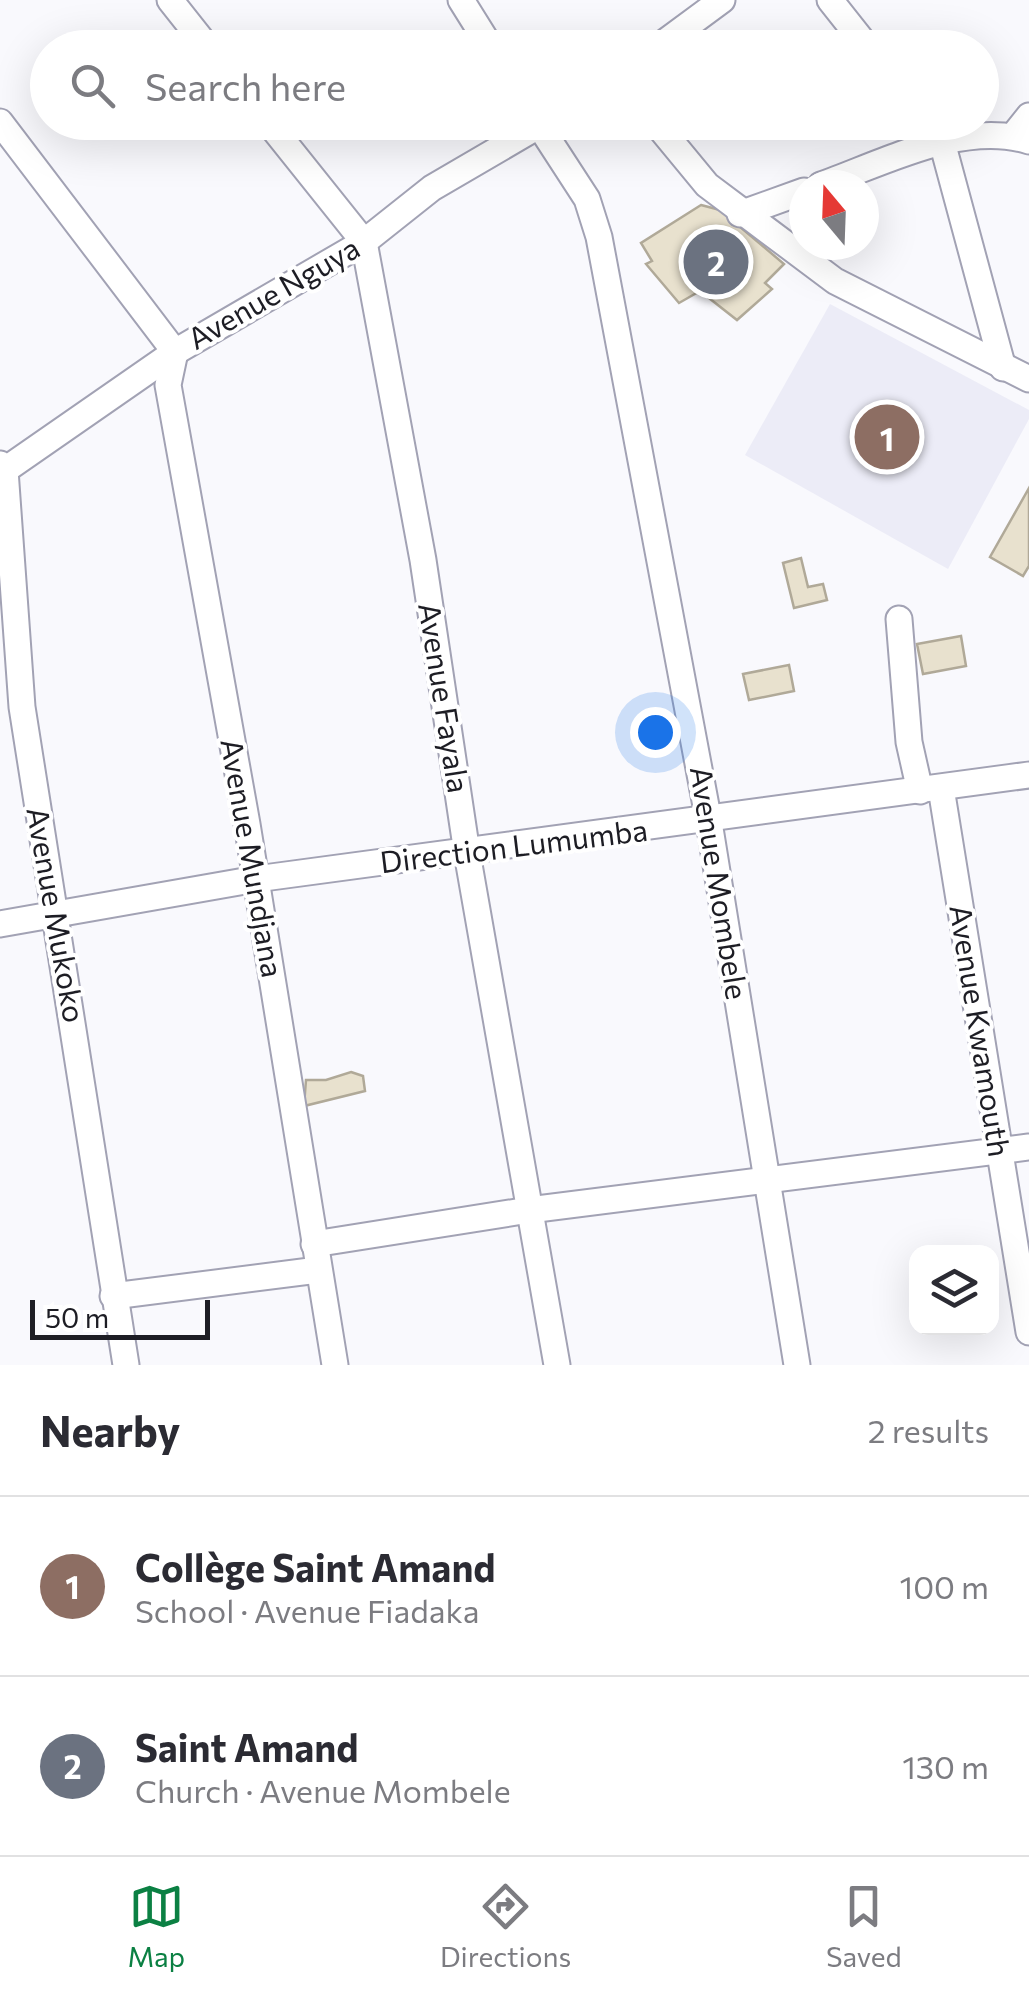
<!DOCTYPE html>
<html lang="en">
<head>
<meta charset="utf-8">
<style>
  :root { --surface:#fff; --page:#f7f7f7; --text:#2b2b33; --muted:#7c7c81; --line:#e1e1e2; --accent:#0b8043 }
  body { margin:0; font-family:Commissioner,sans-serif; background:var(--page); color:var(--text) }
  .controls { position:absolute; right:30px; bottom:30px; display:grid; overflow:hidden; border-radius:20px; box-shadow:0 10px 40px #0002 }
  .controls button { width:90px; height:90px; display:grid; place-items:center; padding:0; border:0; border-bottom:2px solid var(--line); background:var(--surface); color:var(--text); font:50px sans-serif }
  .compass { position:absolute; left:789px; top:170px; width:90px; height:90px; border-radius:50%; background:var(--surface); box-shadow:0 10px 40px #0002; rotate:341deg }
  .scale { position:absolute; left:30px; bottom:25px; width:180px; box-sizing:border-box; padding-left:10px; border:5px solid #1d1d24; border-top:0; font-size:28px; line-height:35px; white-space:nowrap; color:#1d1d24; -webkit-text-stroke:8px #fff; paint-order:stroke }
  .you { position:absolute; left:655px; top:732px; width:35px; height:35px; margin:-25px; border:8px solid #fff; border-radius:50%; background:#1a73e8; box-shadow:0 0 0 15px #1a73e833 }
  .badge { display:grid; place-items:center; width:65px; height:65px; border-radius:50%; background:var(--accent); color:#fff; font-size:32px; font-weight:700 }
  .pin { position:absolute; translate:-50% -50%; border:5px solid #fff; box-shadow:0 2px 10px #0006 }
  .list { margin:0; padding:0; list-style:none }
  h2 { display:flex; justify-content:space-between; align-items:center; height:130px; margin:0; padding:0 40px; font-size:42px }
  h2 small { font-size:32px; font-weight:400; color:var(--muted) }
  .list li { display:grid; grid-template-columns:65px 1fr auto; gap:30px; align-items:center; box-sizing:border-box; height:180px; padding:0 40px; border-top:2px solid var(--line) }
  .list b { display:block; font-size:38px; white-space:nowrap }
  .list p { margin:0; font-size:32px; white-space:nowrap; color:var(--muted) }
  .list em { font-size:32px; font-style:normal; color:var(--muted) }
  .icon { flex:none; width:55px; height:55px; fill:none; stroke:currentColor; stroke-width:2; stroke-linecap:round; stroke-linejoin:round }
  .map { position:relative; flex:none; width:1029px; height:1365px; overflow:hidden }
  .search { position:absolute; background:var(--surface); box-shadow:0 10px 40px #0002; left:30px; right:30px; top:30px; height:110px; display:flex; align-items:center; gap:25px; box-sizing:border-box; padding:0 35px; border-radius:55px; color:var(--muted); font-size:38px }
  .sheet { height:490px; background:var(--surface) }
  nav { display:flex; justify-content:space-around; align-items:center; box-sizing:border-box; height:140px; border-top:2px solid var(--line); background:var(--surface); font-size:28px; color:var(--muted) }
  nav a { display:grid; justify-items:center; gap:5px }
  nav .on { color:var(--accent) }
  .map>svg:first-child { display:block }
  .built { fill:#ececf7 }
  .building { fill:#e8e1ce; stroke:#b0a998; stroke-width:2.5 }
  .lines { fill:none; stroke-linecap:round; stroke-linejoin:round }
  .minor-casing { stroke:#a2a2b4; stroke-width:29 }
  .minor { stroke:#fff; stroke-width:25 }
  .labels { text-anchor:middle; stroke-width:8; stroke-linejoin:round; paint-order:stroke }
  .street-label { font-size:30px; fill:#1d1d24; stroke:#fff }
</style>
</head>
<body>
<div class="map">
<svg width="1029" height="1365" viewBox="0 0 1029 1365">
  <rect width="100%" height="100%" fill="#f9f9fd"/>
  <polygon class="built" points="830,304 1029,410 1029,419 948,569 745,455"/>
  <g class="building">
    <polygon points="701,205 720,210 784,264 765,283 772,289 737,320 700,291 679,303 646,264 652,261 641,243"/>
    <polygon points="1029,488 1029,566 1023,576 990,557"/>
    <polygon points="801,558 808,587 823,584 827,600 794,608 783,563"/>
    <polygon points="961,636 966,666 923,674 917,644"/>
    <polygon points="789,665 794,691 749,700 743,674"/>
    <polygon points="351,1072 363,1076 365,1091 304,1106 306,1080 326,1080"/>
  </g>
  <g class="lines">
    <g class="minor-casing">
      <g id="minor">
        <polyline points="170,0 208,48"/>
        <polyline points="461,0 491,48"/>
        <polyline points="830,0 868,48"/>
        <polyline points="657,48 722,0"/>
        <polyline points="0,122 175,352 168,385 247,824 335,1365"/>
        <polyline points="268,122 364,242 423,560 467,853 557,1365"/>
        <polyline points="537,122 587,199 599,237 709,822 797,1365"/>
        <polyline points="655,122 707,185 835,281 1029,379"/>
        <polyline points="927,122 942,142 1003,368"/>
        <polyline points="1013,136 1029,116"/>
        <path d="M821,185C883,163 963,120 1029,141"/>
        <polyline points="740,214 804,191"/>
        <polyline points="0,464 5,470 22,707 126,1365"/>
        <polyline points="5,470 175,352 364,242 432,188 545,122"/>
        <polyline points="899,619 909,742 920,791"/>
        <polyline points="941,788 1029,1332"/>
        <polyline points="0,924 256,879 1029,775"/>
        <polyline points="314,1244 529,1210 1029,1147"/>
        <polyline points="113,1296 318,1270"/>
      </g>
    </g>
    <use href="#minor" class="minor"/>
  </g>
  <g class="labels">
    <g class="street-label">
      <text transform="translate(274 294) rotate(-30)" y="10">Avenue Nguya</text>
      <text transform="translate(443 698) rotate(81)" y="10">Avenue Fayala</text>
      <text transform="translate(514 847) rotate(-7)" y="10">Direction Lumumba</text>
      <text transform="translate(251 858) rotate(80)" y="10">Avenue Mundjana</text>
      <text transform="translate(718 883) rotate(81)" y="10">Avenue Mombele</text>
      <text transform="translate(55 915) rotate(80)" y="10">Avenue Mukoko</text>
      <text transform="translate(979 1031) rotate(81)" y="10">Avenue Kwamouth</text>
    </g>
  </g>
</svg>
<div class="controls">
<button><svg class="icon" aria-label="layers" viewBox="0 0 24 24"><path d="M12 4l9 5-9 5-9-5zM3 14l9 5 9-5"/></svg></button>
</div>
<svg class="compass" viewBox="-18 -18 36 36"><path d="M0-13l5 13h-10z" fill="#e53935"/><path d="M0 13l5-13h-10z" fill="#7c7c81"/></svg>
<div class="scale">50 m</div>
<div class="you"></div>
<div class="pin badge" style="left:887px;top:437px;background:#8d6e63">1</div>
<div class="pin badge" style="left:716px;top:262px;background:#6b7280">2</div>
<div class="search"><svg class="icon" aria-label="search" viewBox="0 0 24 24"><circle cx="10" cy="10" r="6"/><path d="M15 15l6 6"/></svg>Search here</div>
</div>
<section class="sheet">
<h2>Nearby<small>2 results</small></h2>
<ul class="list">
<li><span class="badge" style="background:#8d6e63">1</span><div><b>Collège Saint Amand</b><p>School · Avenue Fiadaka</p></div><em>100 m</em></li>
<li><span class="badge" style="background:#6b7280">2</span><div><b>Saint Amand</b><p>Church · Avenue Mombele</p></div><em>130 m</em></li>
</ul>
</section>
<nav>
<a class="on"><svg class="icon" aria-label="map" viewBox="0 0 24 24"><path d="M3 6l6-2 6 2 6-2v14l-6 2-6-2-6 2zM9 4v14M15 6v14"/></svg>Map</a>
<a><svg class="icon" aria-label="directions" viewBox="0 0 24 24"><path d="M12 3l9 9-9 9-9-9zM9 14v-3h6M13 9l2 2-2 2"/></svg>Directions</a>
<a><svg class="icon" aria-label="saved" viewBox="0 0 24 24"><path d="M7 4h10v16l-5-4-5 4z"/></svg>Saved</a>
</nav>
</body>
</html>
